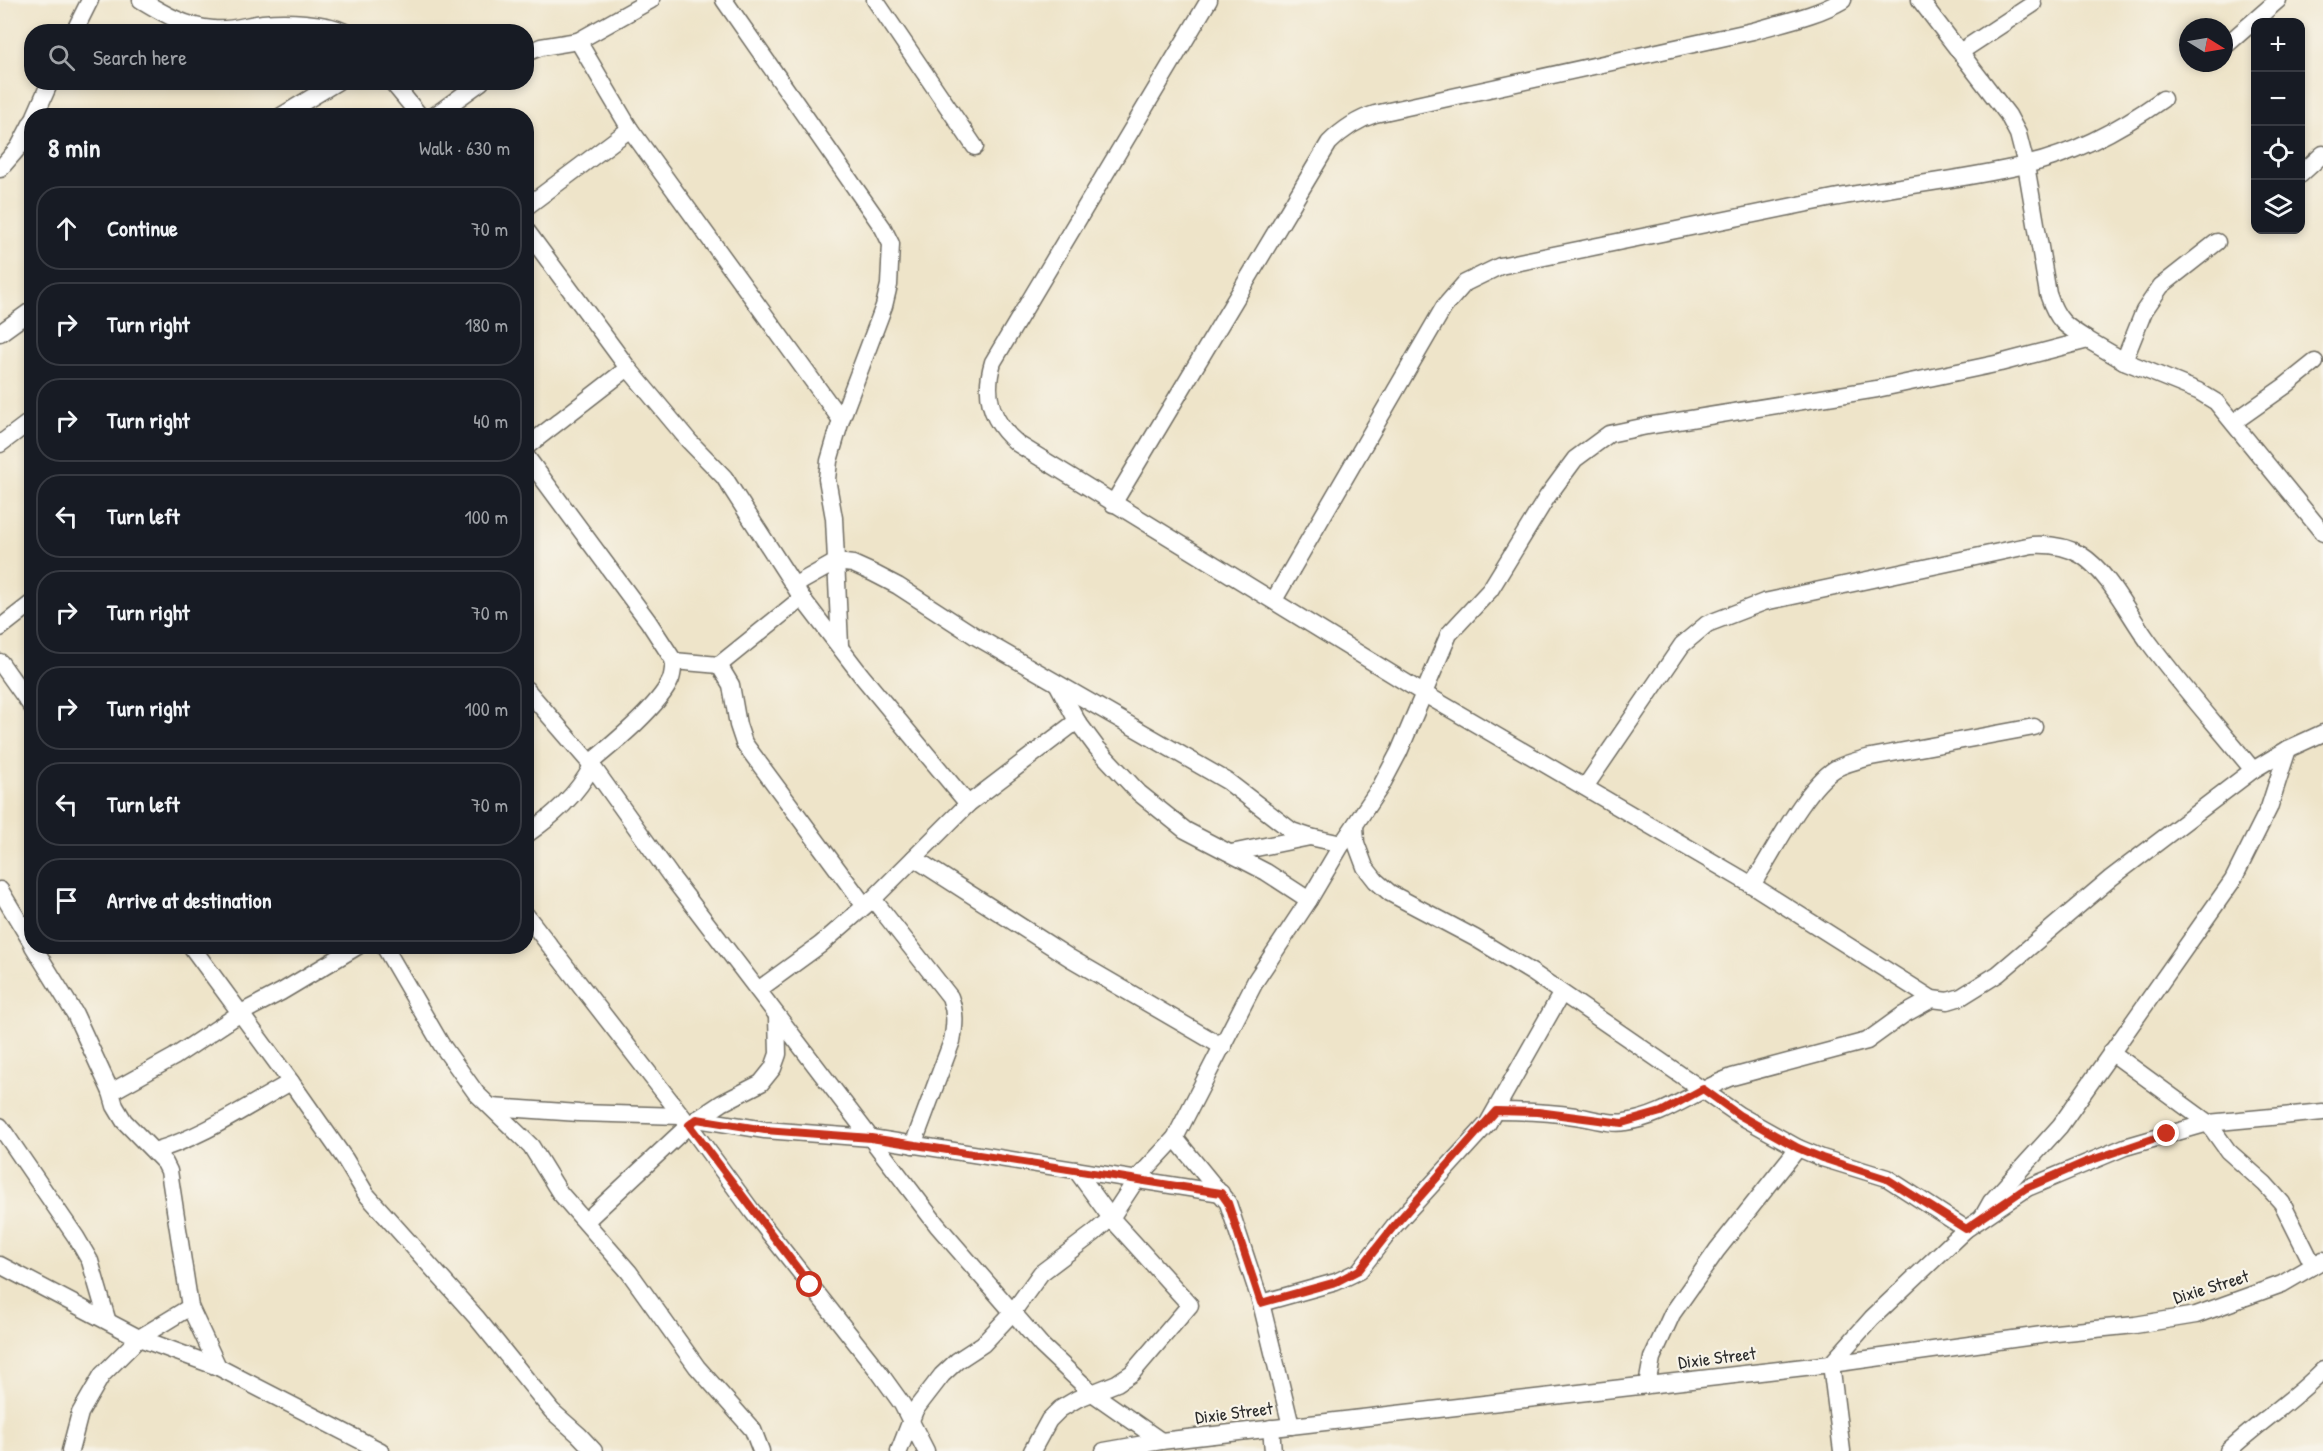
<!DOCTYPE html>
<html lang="en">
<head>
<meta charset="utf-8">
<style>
  :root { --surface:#171b24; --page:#242831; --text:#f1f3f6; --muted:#9ea1a6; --line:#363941 }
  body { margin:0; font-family:"Patrick Hand",sans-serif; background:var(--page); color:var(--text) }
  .controls { position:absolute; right:18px; top:18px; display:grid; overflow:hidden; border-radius:12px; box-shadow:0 3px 9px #0003 }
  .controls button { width:54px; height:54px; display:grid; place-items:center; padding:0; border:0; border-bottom:2px solid var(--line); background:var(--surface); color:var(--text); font:30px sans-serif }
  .compass { position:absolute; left:2179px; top:18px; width:54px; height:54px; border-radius:50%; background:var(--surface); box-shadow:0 3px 9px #0003; rotate:101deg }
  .stop { position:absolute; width:18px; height:18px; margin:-14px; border:4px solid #c8321e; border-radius:50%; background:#fff }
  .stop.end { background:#c8321e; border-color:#fff; box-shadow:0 2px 6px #0008 }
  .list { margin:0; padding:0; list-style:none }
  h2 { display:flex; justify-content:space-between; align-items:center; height:78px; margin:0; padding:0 24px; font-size:26px }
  h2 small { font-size:20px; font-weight:400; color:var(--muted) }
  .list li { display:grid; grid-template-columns:39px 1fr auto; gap:18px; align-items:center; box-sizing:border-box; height:84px; margin:0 12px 12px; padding:0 12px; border:2px solid var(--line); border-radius:24px }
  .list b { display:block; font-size:22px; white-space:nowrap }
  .list em { font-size:20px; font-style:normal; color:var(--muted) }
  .icon { flex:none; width:33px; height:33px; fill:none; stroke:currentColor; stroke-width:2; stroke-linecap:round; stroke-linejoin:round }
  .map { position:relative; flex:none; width:2323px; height:1451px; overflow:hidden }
  .search { position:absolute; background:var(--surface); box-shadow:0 3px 9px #0003; left:24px; top:24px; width:510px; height:66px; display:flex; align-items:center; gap:15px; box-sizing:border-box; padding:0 21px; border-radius:24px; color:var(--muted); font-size:22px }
  .panel { position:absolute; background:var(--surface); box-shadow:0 3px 9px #0003; left:24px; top:108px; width:510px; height:846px; border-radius:24px }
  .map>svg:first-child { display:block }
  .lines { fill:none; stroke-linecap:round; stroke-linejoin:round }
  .minor-casing { stroke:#6f6c62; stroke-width:19 }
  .minor { stroke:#fff; stroke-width:16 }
  .route { stroke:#c8321e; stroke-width:8 }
  .labels { text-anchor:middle; stroke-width:4.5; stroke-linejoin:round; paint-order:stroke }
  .street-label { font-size:18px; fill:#2b2b2b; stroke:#f7f3e8 }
</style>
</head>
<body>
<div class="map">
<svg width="2323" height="1451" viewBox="0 0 2323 1451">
  <rect width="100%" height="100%" fill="#f7f3e8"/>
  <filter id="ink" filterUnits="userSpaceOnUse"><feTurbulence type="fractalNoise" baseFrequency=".0167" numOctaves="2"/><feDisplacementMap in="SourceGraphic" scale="12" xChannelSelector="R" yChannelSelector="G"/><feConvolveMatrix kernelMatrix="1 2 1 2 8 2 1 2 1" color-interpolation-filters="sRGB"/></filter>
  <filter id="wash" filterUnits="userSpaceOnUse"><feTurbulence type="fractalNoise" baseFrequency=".008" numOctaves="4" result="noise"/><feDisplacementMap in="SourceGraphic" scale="24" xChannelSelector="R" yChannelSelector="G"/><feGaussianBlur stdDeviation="1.35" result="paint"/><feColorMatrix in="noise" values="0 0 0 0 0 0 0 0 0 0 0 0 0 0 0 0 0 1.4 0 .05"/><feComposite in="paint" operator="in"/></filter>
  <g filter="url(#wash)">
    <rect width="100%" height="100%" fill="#eee4c9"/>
  </g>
  <g filter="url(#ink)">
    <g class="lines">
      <g class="minor-casing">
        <g id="minor">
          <path d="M141,0C164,14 186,27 213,29C230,31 246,25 263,23C286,21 324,22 345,32"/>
          <polyline points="724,0 883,228 891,244 889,285 884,306 841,420 829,461 827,479 834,518 840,645"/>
          <polyline points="875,0 975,147"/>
          <path d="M1209,0L993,362C983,395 991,422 1018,444L1423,693L1752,885L1932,999L1948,1001L1961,997L1998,974L2111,878L2253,770L2288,749L2323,733"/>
          <path d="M1920,0L2008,115L2018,134L2026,165L2048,294C2057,321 2065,326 2088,340"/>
          <polyline points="74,32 90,0"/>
          <polyline points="578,41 630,129 841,420"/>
          <polyline points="2224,47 2278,0"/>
          <polyline points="1960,52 2033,4"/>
          <polyline points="526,53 541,47 578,41 651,0"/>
          <polyline points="392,82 420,116"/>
          <polyline points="35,116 50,82"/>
          <polyline points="281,116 337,82"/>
          <polyline points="434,116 481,82"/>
          <polyline points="0,169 19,147 32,122"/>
          <polyline points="2300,175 2323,154"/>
          <polyline points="526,207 630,129"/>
          <polyline points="526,230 628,368 689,441 724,477 802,598 861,675 968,804"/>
          <polyline points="0,333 32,310"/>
          <polyline points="2124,361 2144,311 2161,286 2217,242"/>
          <polyline points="2234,422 2285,386 2315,362"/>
          <polyline points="0,444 32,420"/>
          <polyline points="526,447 628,368"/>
          <polyline points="526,456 648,621 674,661 719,665 802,598"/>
          <path d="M1113,504L1329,143C1343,129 1356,120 1375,114L1753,31C1783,22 1816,16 1843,0"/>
          <polyline points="795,585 836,562 853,564 873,573 898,586 975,636 1227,781 1292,831 1310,837 1342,844"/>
          <path d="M1274,600L1444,307L1465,283L1500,266C1611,244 1722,220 1833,198C1897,186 1962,180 2025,165C2075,154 2122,128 2163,99"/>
          <polyline points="0,628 32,603"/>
          <polyline points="0,662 32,707"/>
          <polyline points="719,665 731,685 738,725 744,743 864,905"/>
          <polyline points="1058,685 1077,721 1097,748 1139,793 1185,830 1266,872 1309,900"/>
          <polyline points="526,689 590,763 670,875 937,1225 1042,1346 1091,1392 1161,1441"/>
          <path d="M590,763C612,745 661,705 671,679C673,673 673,667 674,661"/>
          <path d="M1585,787L1682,645L1707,624L1764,602L2032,545C2049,544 2066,546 2081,555C2110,573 2130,618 2151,645C2183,688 2219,728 2253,770"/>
          <polyline points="1355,826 1356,843 1365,867 1376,881 1390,893 1475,938 1533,973 1739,1115 1798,1148 1822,1158 1887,1178 1966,1229"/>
          <path d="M526,835C553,816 577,795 592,766"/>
          <polyline points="1231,853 1310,837"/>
          <polyline points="914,858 1070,958 1223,1047"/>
          <path d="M1752,885C1772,854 1805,788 1835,769C1846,763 1859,760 1871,757L2034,727"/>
          <polyline points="0,890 32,943"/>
          <path d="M873,899L950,997C956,1013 955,1025 952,1041L913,1145"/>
          <polyline points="526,915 689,1125 752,1211 879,1372 902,1404 926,1451"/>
          <polyline points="33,946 75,1014 111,1092 115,1106 124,1121 165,1163 169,1171 190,1307 218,1367"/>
          <polyline points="191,946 291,1082 345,1159 366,1194 476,1317 552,1411 579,1435 594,1451"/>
          <polyline points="384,946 441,1044 476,1093 531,1146 560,1193 629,1272 697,1367 753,1430 761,1451"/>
          <polyline points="758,990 820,945 873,899 968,804 1077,721"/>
          <polyline points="2111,1052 2208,1123"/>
          <polyline points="111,1092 174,1057 239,1014 281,992 358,946"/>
          <polyline points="492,1107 579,1113 681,1116"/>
          <path d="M1496,1111C1523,1111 1549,1112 1575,1116C1591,1118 1610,1125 1625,1122C1664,1117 1696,1090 1732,1077L1867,1041L1903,1015L1932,999"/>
          <polyline points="697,1119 765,1130 871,1138 1221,1193"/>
          <polyline points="0,1126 76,1237 90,1261 107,1319"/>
          <polyline points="1175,1138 1228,1203 1261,1303 1291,1426"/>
          <path d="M154,1151C203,1137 247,1106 291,1082"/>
          <polyline points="1982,1218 1991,1202 2060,1126 2233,880 2269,808 2288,749"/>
          <polyline points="586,1221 689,1125 722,1103 761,1083 773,1068 778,1054 777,1016"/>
          <polyline points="0,1265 139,1338 218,1367 381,1451"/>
          <polyline points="2313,1265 2282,1203 2265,1184 2228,1151 2208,1123 2323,1112"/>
          <polyline points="1261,1303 1336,1282 1359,1271 1394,1226 1488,1123 1561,994"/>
          <polyline points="1647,1385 1652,1358 1672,1314 1717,1250 1798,1148"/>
          <polyline points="1271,1428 1273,1451"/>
          <polyline points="70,1451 80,1413 102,1375 139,1338 190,1307"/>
          <polyline points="899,1451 915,1410 942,1375 957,1361 983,1344 1012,1313 1041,1273 1094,1233 1111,1218 1136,1180 1175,1138 1256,980 1309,900 1342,844 1381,786 1399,752 1449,634 1490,590 1547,497 1575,459 1609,434 1647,426 1877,389 2000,363 2088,340 2124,361 2198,391 2216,402 2323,533"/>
          <polyline points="1032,1451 1049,1420 1060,1409 1077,1399 1117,1383 1132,1373 1190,1305 1111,1218 1076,1170"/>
          <polyline points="1104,1451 1161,1441 1831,1364 2056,1333 2135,1325 2196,1315 2282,1284 2323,1260"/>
          <polyline points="1842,1451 1831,1364 1872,1318 1966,1229 2027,1188 2125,1147 2208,1123"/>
          <path d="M2228,1451C2259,1422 2294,1400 2323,1370"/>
        </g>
      </g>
      <use href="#minor" class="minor"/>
    </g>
  </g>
  <g class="lines" filter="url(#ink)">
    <polyline class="route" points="810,1285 689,1125 697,1119 765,1130 871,1138 1221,1193 1228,1203 1261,1303 1336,1282 1359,1270 1394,1226 1496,1111 1538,1112 1622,1123 1661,1112 1703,1089 1739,1115 1798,1148 1822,1158 1887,1179 1966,1229 2026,1188 2086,1162 2167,1134"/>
  </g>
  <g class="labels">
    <g class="street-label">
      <text transform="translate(2211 1287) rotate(-17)" y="6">Dixie Street</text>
      <text transform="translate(1717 1358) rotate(-7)" y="6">Dixie Street</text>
      <text transform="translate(1234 1413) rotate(-7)" y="6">Dixie Street</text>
    </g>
  </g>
</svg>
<div class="controls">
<button>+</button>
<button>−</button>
<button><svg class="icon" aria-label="locate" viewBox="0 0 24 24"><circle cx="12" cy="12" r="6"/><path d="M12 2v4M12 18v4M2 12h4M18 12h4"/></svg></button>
<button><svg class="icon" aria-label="layers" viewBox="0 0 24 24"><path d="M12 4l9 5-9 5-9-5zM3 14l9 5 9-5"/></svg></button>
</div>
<svg class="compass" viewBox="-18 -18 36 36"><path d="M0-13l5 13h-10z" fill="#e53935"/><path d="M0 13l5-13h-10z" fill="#9ea1a6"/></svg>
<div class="stop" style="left:810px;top:1285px"></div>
<div class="stop end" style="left:2167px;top:1134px"></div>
<div class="search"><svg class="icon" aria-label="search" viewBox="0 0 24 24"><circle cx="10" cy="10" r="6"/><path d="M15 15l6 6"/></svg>Search here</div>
<section class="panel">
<h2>8 min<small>Walk · 630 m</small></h2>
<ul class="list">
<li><svg class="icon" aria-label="ahead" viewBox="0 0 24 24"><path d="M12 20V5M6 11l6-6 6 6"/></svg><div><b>Continue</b></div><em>70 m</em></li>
<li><svg class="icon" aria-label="right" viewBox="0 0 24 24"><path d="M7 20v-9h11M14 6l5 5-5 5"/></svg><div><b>Turn right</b></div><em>180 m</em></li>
<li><svg class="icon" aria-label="right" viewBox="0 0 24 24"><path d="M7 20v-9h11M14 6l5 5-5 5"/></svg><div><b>Turn right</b></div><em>40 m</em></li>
<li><svg class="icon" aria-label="left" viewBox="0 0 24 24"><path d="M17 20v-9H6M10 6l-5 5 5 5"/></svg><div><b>Turn left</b></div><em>100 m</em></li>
<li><svg class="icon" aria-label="right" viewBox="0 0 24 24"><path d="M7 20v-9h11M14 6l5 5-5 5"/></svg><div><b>Turn right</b></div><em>70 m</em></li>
<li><svg class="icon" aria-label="right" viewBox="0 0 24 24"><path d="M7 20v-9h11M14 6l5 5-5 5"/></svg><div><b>Turn right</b></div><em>100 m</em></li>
<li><svg class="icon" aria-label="left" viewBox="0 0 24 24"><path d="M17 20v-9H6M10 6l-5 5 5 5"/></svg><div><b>Turn left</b></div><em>70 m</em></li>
<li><svg class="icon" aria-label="arrive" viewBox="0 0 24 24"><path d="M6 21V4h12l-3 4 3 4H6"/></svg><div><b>Arrive at destination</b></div></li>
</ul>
</section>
</div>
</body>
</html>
